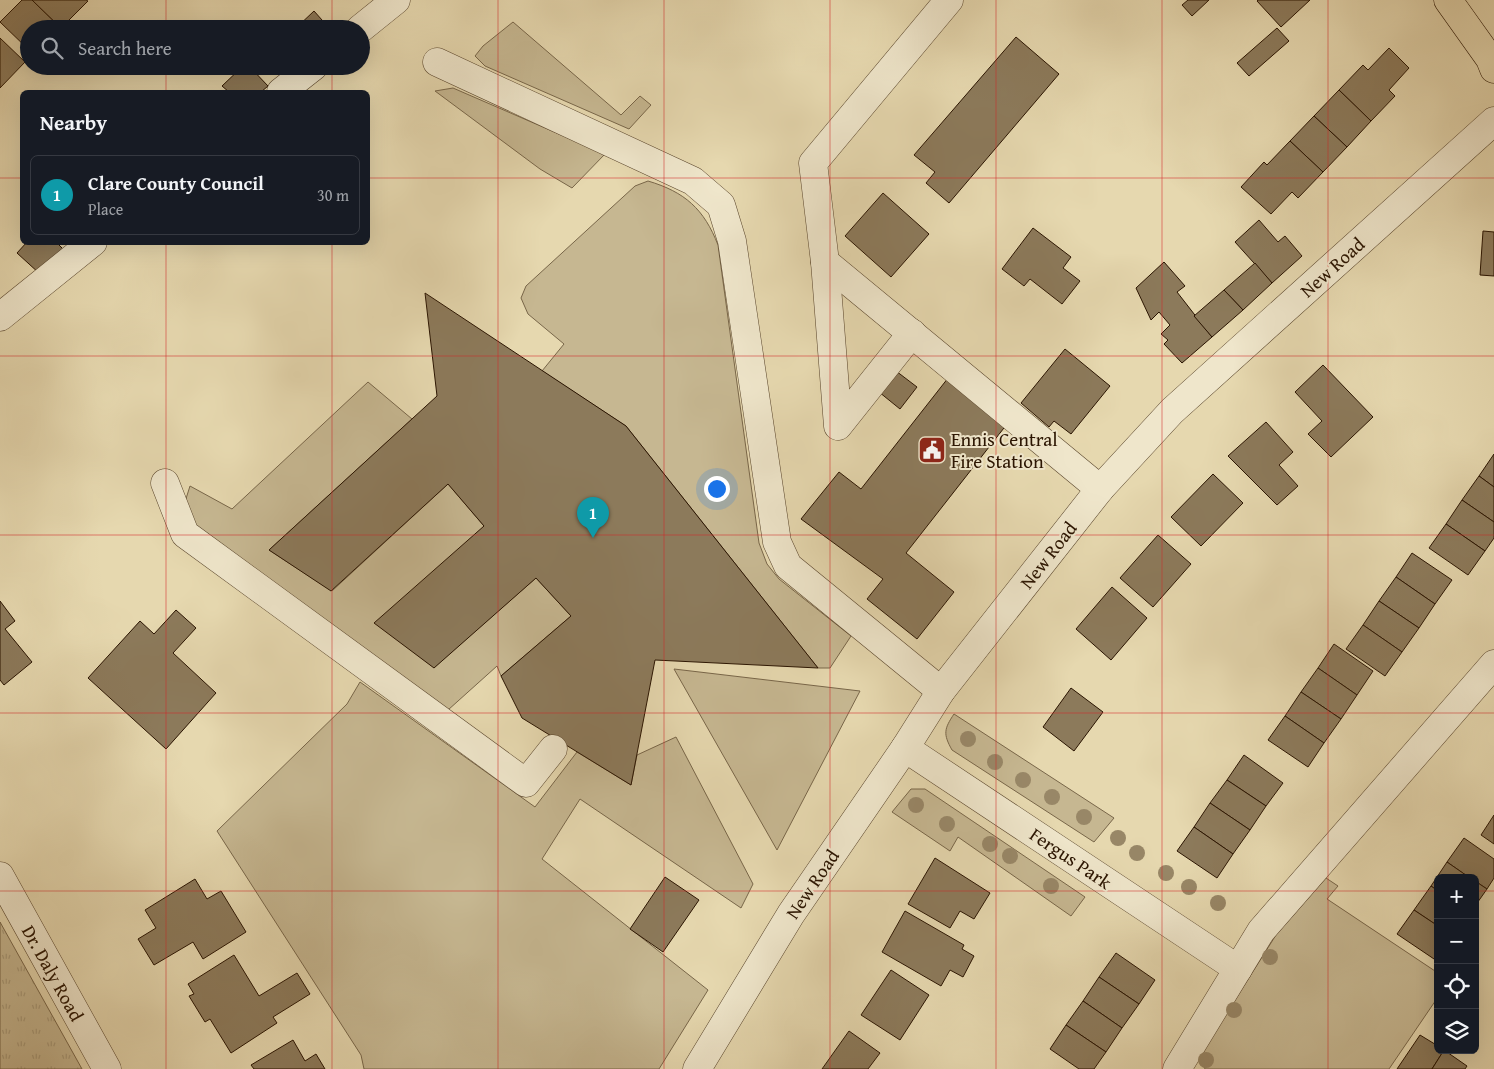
<!DOCTYPE html>
<html lang="en">
<head>
<meta charset="utf-8">
<style>
  :root { --surface:#171b24; --page:#242831; --text:#f1f3f6; --muted:#9ea1a6; --line:#363941; --accent:#ea580c }
  body { margin:0; font-family:"Gentium Book Plus",serif; background:var(--page); color:var(--text) }
  .controls { position:absolute; right:15px; bottom:15px; display:grid; overflow:hidden; border-radius:8px; box-shadow:0 5px 20px #0002 }
  .controls button { width:45px; height:45px; display:grid; place-items:center; padding:0; border:0; border-bottom:1px solid var(--line); background:var(--surface); color:var(--text); font:25px sans-serif }
  .you { position:absolute; left:716px; top:488px; width:18px; height:18px; margin:-12px; border:4px solid #fff; border-radius:50%; background:#1a73e8; box-shadow:0 0 0 8px #1a73e833 }
  .badge { display:grid; place-items:center; width:32px; height:32px; border-radius:50%; background:var(--accent); color:#fff; font-size:16px; font-weight:700 }
  .pin { position:absolute; translate:-50% -41px; filter:drop-shadow(0 1px 2px #0008) }
  .pin::after { content:''; position:absolute; top:26px; width:18px; height:15px; background:inherit; clip-path:polygon(0 0,100% 0,50% 100%) }
  .list { margin:0; padding:0; list-style:none }
  h2 { display:flex; justify-content:space-between; align-items:center; height:65px; margin:0; padding:0 20px; font-size:21px }
  h2 small { font-size:16px; font-weight:400; color:var(--muted) }
  .list li { display:grid; grid-template-columns:32px 1fr auto; gap:15px; align-items:center; box-sizing:border-box; height:80px; margin:0 10px 10px; padding:0 10px; border:1px solid var(--line); border-radius:8px }
  .list b { display:block; font-size:19px; white-space:nowrap }
  .list p { margin:0; font-size:16px; white-space:nowrap; color:var(--muted) }
  .list em { font-size:16px; font-style:normal; color:var(--muted) }
  .icon { flex:none; width:28px; height:28px; fill:none; stroke:currentColor; stroke-width:2; stroke-linecap:round; stroke-linejoin:round }
  .map { position:relative; flex:none; width:1494px; height:1069px; overflow:hidden }
  .search { position:absolute; background:var(--surface); box-shadow:0 5px 20px #0002; left:20px; top:20px; width:350px; height:55px; display:flex; align-items:center; gap:12px; box-sizing:border-box; padding:0 18px; border-radius:28px; color:var(--muted); font-size:19px }
  .panel { position:absolute; background:var(--surface); box-shadow:0 5px 20px #0002; left:20px; top:90px; width:350px; height:155px; border-radius:8px }
  .map>svg:first-child { display:block }
  .grass { fill:#c6b791; stroke:#786649 }
  .park { fill:url(#park-tufts); stroke:#786649 }
  .building { fill:#8c7a5b; stroke:#2a1401 }
  .lines { fill:none; stroke-linecap:round; stroke-linejoin:round }
  .minor-casing { stroke:#59452c; stroke-width:29 }
  .major-casing { stroke:#2a1401; stroke-width:29 }
  .minor { stroke:#efe6cb; stroke-width:28 }
  .major { stroke:#e6d8af; stroke-width:28 }
  .tree { fill:#988767 }
  .grid { fill:none; stroke:#d62828; stroke-width:1; stroke-opacity:0.55 }
  .labels { text-anchor:middle; stroke-width:4; stroke-linejoin:round; paint-order:stroke }
  .street-label { font-size:19px; fill:#2a1401; stroke:#efe6cb }
  .poi-label { font-size:19px; fill:#2a1401; stroke:#efe6cb; text-anchor:start }
</style>
</head>
<body>
<div class="map">
<svg width="1494" height="1069" viewBox="0 0 1494 1069">
  <defs>
    <pattern id="park-tufts" width="24" height="20" patternUnits="userSpaceOnUse" patternTransform="scale(1.25)"><rect width="24" height="20" fill="#c6b791"/><path d="M3 7l-1-3M5 7V3M7 7l1-3M15 17l-1-3M17 17v-4M19 17l1-3" fill="none" stroke="#aa9c7b"/></pattern>
  </defs>
  <rect width="100%" height="100%" fill="#e6d8af"/>
  <filter id="stains"><feTurbulence type="fractalNoise" baseFrequency=".004" numOctaves="4"/><feColorMatrix values="0 0 0 0 .2 0 0 0 0 .09 0 0 0 0 .02 0 0 0 .5 -.17"/></filter>
  <radialGradient id="worn" r=".72"><stop offset=".6" stop-color="#630" stop-opacity="0"/><stop offset="1" stop-color="#630" stop-opacity=".3"/></radialGradient>
  <g class="grass">
    <polygon points="513,22 621,115 640,96 651,105 629,129 485,66 475,56 483,46"/>
    <polygon points="453,88 605,154 572,188 540,169 435,91"/>
    <path d="M648,181C685,192 704,209 718,245L759,543L767,564L779,579L851,636L830,668H818L626,426L542,371L564,344L528,314L521,298L526,286L635,186Z"/>
    <polygon points="368,382 412,419 269,550 332,591 448,484 484,526 434,667 536,578 571,616 501,676 497,666 448,710 189,520 184,505 190,486 232,509"/>
    <polygon points="674,669 860,691 777,850"/>
    <polygon points="360,682 535,807 577,752 631,785 637,755 676,737 753,884 741,908 580,799 542,859 708,990 659,1069 364,1069 361,1055 217,831 347,704"/>
    <path d="M954,714L1114,818L1094,842L952,750C943,734 944,729 954,714Z"/>
    <polygon points="911,789 925,789 1085,897 1071,916 958,837 950,851 892,812"/>
    <polygon points="1326,878 1338,886 1327,899 1438,973 1438,997 1389,1069 1205,1069 1202,1063 1204,1049 1276,935"/>
  </g>
  <polygon class="park" points="0,922 82,1069 0,1069"/>
  <g class="building">
    <polygon points="22,0 32,0 61,28 29,29 29,50 0,22"/>
    <polygon points="32,0 86,0 88,1 61,28"/>
    <polygon points="1188,0 1209,0 1192,16 1182,5"/>
    <polygon points="1258,0 1310,0 1281,27 1257,1"/>
    <polygon points="314,11 330,29 295,29"/>
    <polygon points="1277,28 1289,41 1249,76 1237,63"/>
    <polygon points="1016,37 1059,74 949,203 926,183 935,172 914,155"/>
    <polygon points="0,38 25,62 0,88"/>
    <polygon points="1389,48 1409,68 1389,90 1395,96 1371,121 1339,90 1363,65 1368,70"/>
    <polygon points="243,66 249,66 268,86 261,92 229,92 222,86"/>
    <polygon points="1339,90 1371,121 1347,147 1314,116"/>
    <polygon points="1314,116 1347,147 1323,172 1290,141"/>
    <polygon points="1290,141 1323,172 1298,198 1292,192 1271,214 1241,187 1264,162 1267,165"/>
    <polygon points="883,193 929,234 891,277 845,236"/>
    <polygon points="1259,220 1278,242 1285,236 1302,256 1272,283 1235,242"/>
    <polygon points="1033,228 1071,257 1063,268 1080,281 1062,304 1030,279 1024,286 1002,269"/>
    <polygon points="1483,231 1494,232 1494,276 1480,275"/>
    <polygon points="27,242 56,242 63,249 40,274 17,253"/>
    <polygon points="1164,262 1185,286 1177,292 1212,337 1182,363 1164,344 1168,340 1161,334 1170,325 1159,312 1151,320 1136,288"/>
    <polygon points="1255,263 1272,283 1243,310 1224,290"/>
    <polygon points="1224,290 1243,310 1212,337 1194,316"/>
    <polygon points="425,293 626,426 818,668 655,660 631,785 522,718 501,676 571,616 536,578 434,668 374,623 484,526 448,484 331,591 269,550 437,396"/>
    <polygon points="1065,349 1110,386 1071,434 1054,421 1049,427 1021,403"/>
    <polygon points="1323,365 1373,417 1331,457 1308,434 1322,421 1295,392"/>
    <polygon points="896,371 917,387 900,409 879,392"/>
    <polygon points="952,373 1011,419 906,553 954,592 917,639 867,599 883,579 801,519 839,472 861,489"/>
    <polygon points="1266,422 1293,452 1279,465 1298,486 1277,505 1228,456"/>
    <polygon points="1494,454 1494,487 1479,476"/>
    <polygon points="1213,474 1243,503 1201,546 1171,517"/>
    <polygon points="1479,476 1494,487 1494,522 1462,500"/>
    <polygon points="1462,500 1494,522 1494,538 1485,551 1446,524"/>
    <polygon points="1446,524 1485,551 1468,575 1429,548"/>
    <polygon points="1158,535 1191,564 1153,607 1120,578"/>
    <polygon points="1412,553 1452,580 1435,604 1396,577"/>
    <polygon points="1396,577 1435,604 1419,628 1379,601"/>
    <polygon points="1112,587 1147,618 1111,660 1076,629"/>
    <polygon points="0,601 15,621 5,629 32,662 4,685 0,680"/>
    <polygon points="1379,601 1419,628 1402,652 1363,625"/>
    <polygon points="176,610 196,628 173,653 216,693 166,749 88,678 140,621 154,634"/>
    <polygon points="1363,625 1402,652 1385,676 1346,649"/>
    <polygon points="1334,644 1373,671 1357,695 1318,668"/>
    <polygon points="1318,668 1357,695 1341,719 1301,692"/>
    <polygon points="1071,688 1103,712 1074,751 1043,727"/>
    <polygon points="1301,692 1341,719 1324,743 1285,716"/>
    <polygon points="1285,716 1324,743 1308,767 1268,740"/>
    <polygon points="1244,755 1283,783 1266,806 1227,780"/>
    <polygon points="1227,780 1266,806 1250,830 1210,803"/>
    <polygon points="1210,803 1250,830 1233,854 1194,827"/>
    <polygon points="1494,815 1494,844 1481,835"/>
    <polygon points="1194,827 1233,854 1217,878 1177,851"/>
    <polygon points="1464,838 1494,859 1494,878 1487,889 1475,881 1475,878 1470,878 1447,862"/>
    <polygon points="935,858 990,893 974,919 960,911 950,928 908,904"/>
    <polygon points="1447,862 1470,878 1438,878 1438,891 1431,886"/>
    <polygon points="665,877 699,900 663,952 630,929"/>
    <polygon points="195,879 207,899 221,891 246,932 203,959 193,942 154,965 138,939 156,928 145,910"/>
    <polygon points="1475,881 1487,889 1475,906"/>
    <polygon points="1431,886 1438,891 1438,926 1414,910"/>
    <polygon points="1414,910 1438,926 1437,961 1397,934"/>
    <polygon points="905,911 964,945 962,949 974,956 963,977 950,970 941,986 882,952"/>
    <polygon points="1116,953 1155,980 1139,1004 1099,977"/>
    <polygon points="234,955 259,996 297,973 310,994 273,1017 277,1023 231,1053 210,1019 205,1022 189,996 194,994 188,984"/>
    <polygon points="891,970 929,995 900,1040 861,1015"/>
    <polygon points="1099,977 1139,1004 1122,1028 1083,1001"/>
    <polygon points="1083,1001 1122,1028 1106,1052 1066,1025"/>
    <polygon points="1066,1025 1106,1052 1094,1069 1079,1069 1050,1049"/>
    <polygon points="849,1031 880,1053 868,1069 822,1069"/>
    <polygon points="1420,1035 1438,1046 1438,1050 1444,1050 1432,1069 1397,1069"/>
    <polygon points="293,1040 305,1061 316,1054 325,1069 254,1069 251,1065"/>
    <polygon points="1444,1050 1467,1066 1465,1069 1432,1069"/>
  </g>
  <g class="lines">
    <g class="minor-casing">
      <g id="minor">
        <polyline points="949,0 813,163 825,262 1100,489"/>
        <polyline points="360,29 396,0"/>
        <polyline points="437,62 693,181 721,205 732,241 777,542 788,566 941,691"/>
        <polyline points="281,92 314,66"/>
        <polyline points="825,262 838,426 912,333"/>
        <polyline points="0,317 93,242"/>
        <polyline points="165,483 185,534 526,783 553,749"/>
        <polyline points="905,748 1238,969"/>
        <polyline points="0,876 107,1069"/>
        <polyline points="697,1069 791,914 905,748 941,691 1100,489 1172,411 1494,121"/>
        <polyline points="1177,1069 1261,931 1494,664"/>
      </g>
    </g>
    <g class="major-casing">
      <polyline id="major" points="1448,0 1490,59 1494,69"/>
    </g>
    <use href="#minor" class="minor"/>
    <use href="#major" class="major"/>
  </g>
  <g class="tree">
    <circle cx="968" cy="739" r="8"/>
    <circle cx="995" cy="762" r="8"/>
    <circle cx="1023" cy="780" r="8"/>
    <circle cx="1052" cy="797" r="8"/>
    <circle cx="916" cy="805" r="8"/>
    <circle cx="1084" cy="817" r="8"/>
    <circle cx="947" cy="824" r="8"/>
    <circle cx="1118" cy="838" r="8"/>
    <circle cx="990" cy="844" r="8"/>
    <circle cx="1137" cy="853" r="8"/>
    <circle cx="1010" cy="856" r="8"/>
    <circle cx="1166" cy="873" r="8"/>
    <circle cx="1051" cy="886" r="8"/>
    <circle cx="1189" cy="887" r="8"/>
    <circle cx="1218" cy="903" r="8"/>
    <circle cx="1270" cy="957" r="8"/>
    <circle cx="1234" cy="1010" r="8"/>
    <circle cx="1206" cy="1060" r="8"/>
  </g>
  <path class="grid" d="M166,0V29M332,0V29M498,0V1069M664,0V1069M830,0V1069M996,0V1069M1162,0V1069M1328,0V1069M166,66V92M332,66V92M0,178H22M368,178H1494M166,242V1069M332,242V1069M0,356H1494M0,535H1494M0,713H1494M0,891H1438M1475,891H1494"/>
  <defs>
    <g id="civic-square" transform="scale(1.4375)"><rect x="-9" y="-9" width="18" height="18" rx="4" fill="#8f2418" stroke="#efe6cb"/><path d="M-.6-6.5H3V-4.5H.6V-3L4-1V1h2V6H-6V1h2V-1L-.6-3ZM-1.2 2.5V6h2.4V2.5Z" fill="#fff"/></g>
  </defs>
  <g fill-rule="evenodd">
    <use href="#civic-square" x="932" y="450"/>
  </g>
  <g class="labels">
    <g class="street-label">
      <text transform="translate(1332 267) rotate(-42)" y="7">New Road</text>
      <text transform="translate(1048 555) rotate(-52)" y="7">New Road</text>
      <text transform="translate(1071 858) rotate(34)" y="7">Fergus Park</text>
      <text transform="translate(812 884) rotate(-56)" y="7">New Road</text>
      <text transform="translate(53 973) rotate(61)" y="7">Dr. Daly Road</text>
    </g>
    <g class="poi-label">
      <text x="951" y="446">Ennis Central<tspan x="951" dy="22">Fire Station</tspan></text>
    </g>
  </g>
  <rect width="100%" height="100%" filter="url(#stains)"/>
  <rect width="100%" height="100%" fill="url(#worn)"/>
</svg>
<div class="controls">
<button>+</button>
<button>−</button>
<button><svg class="icon" aria-label="locate" viewBox="0 0 24 24"><circle cx="12" cy="12" r="6"/><path d="M12 2v4M12 18v4M2 12h4M18 12h4"/></svg></button>
<button><svg class="icon" aria-label="layers" viewBox="0 0 24 24"><path d="M12 4l9 5-9 5-9-5zM3 14l9 5 9-5"/></svg></button>
</div>
<div class="you"></div>
<div class="pin badge" style="left:593px;top:538px;background:#0f9aa8">1</div>
<div class="search"><svg class="icon" aria-label="search" viewBox="0 0 24 24"><circle cx="10" cy="10" r="6"/><path d="M15 15l6 6"/></svg>Search here</div>
<section class="panel">
<h2>Nearby<small></small></h2>
<ul class="list">
<li><span class="badge" style="background:#0f9aa8">1</span><div><b>Clare County Council</b><p>Place</p></div><em>30 m</em></li>
</ul>
</section>
</div>
</body>
</html>
